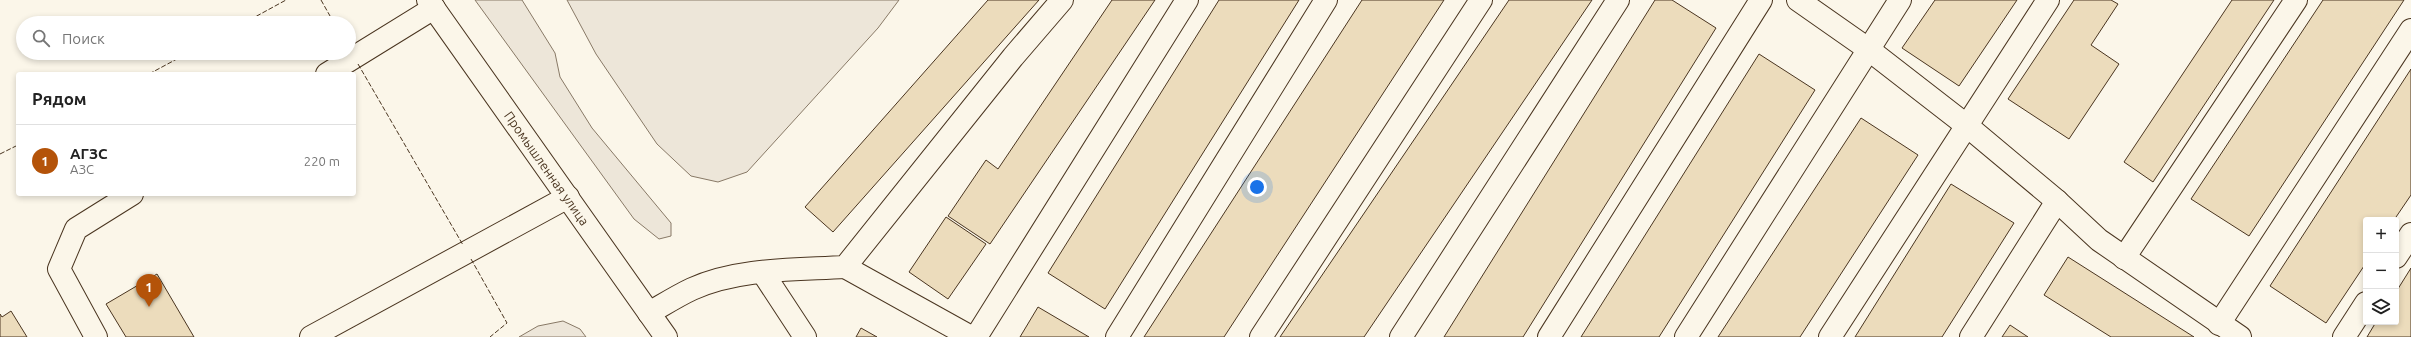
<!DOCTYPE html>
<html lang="ru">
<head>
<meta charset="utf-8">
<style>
  :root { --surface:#fff; --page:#f6f6f6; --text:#222; --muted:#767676; --line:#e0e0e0; --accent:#b45309 }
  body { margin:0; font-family:Ubuntu,sans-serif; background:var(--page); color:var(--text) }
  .controls { position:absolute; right:12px; bottom:12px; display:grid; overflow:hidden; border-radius:4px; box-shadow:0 2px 6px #0003 }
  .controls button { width:36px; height:36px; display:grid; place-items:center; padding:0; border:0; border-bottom:1px solid var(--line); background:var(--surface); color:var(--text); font:20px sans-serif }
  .you { position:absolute; left:1257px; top:187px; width:14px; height:14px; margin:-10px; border:3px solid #fff; border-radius:50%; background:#1a73e8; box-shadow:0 0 0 6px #1a73e833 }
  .badge { display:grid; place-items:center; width:26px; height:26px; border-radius:50%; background:var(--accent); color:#fff; font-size:13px; font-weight:700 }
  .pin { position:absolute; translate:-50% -33px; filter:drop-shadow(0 1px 2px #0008) }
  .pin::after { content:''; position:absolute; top:21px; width:14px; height:12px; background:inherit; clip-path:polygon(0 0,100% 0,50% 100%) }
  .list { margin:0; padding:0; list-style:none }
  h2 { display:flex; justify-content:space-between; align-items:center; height:52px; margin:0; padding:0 16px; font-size:17px }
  h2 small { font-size:13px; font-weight:400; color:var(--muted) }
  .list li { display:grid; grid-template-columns:26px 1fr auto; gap:12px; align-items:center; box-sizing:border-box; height:72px; padding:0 16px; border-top:1px solid var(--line) }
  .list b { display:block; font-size:15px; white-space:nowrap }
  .list p { margin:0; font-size:13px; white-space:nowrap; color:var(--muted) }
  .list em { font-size:13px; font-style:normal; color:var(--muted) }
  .icon { flex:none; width:22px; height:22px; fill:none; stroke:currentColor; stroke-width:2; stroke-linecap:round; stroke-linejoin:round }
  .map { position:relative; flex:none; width:2411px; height:337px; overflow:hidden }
  .search { position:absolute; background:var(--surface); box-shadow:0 2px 6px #0003; left:16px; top:16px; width:340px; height:44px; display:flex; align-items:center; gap:10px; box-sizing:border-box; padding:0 14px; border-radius:22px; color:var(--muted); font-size:15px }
  .panel { position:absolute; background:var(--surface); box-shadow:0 2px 6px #0003; left:16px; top:72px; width:340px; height:124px; border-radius:4px }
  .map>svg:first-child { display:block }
  .green { fill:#ede6d9; stroke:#887966 }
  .building { fill:#ecdcbc; stroke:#4a3520 }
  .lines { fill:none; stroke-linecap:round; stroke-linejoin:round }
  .minor-casing { stroke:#4a3520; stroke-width:24 }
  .minor { stroke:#fbf6e9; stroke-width:22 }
  .fence { stroke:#4a3520; stroke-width:1; stroke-dasharray:5 2; stroke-linecap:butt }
  .labels { text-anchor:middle; stroke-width:3; stroke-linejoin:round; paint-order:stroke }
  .street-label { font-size:13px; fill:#4a3520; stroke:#fbf6e9 }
</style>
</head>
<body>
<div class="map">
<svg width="2411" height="337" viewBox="0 0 2411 337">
  <rect width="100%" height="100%" fill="#fbf6e9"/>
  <g class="green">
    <polygon points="475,0 522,0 555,53 560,77 592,128 671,223 671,236 659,239 634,219"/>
    <polygon points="567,0 899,0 878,28 747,172 718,182 691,176 657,144 596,54"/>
    <polygon points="563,321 580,329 586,337 519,337 538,326"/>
  </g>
  <g class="building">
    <polygon points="988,0 1039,0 833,232 805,207"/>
    <polygon points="1112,0 1155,0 990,244 948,216 986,160 998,169"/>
    <polygon points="1219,0 1299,0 1105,309 1048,273"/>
    <polygon points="1362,0 1444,0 1224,337 1144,337"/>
    <polygon points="1509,0 1592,0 1364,337 1280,337"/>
    <polygon points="1655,0 1672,0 1716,28 1523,337 1444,337"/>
    <polygon points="1935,0 2017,0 1959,86 1902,48"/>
    <polygon points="2074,0 2111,0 2118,4 2091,45 2119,64 2069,139 2008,99"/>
    <polygon points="2232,0 2274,0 2153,182 2124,162"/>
    <polygon points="2323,0 2404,0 2249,236 2191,199"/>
    <polygon points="1759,54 1815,90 1659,337 1581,337"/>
    <polygon points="2411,69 2411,195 2394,220 2366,220 2366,263 2326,323 2270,286"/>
    <polygon points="1861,118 1918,155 1800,337 1718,337"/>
    <polygon points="1951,184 2014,223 1942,337 1855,337"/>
    <polygon points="946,217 986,244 948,299 909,272"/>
    <polygon points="2068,257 2194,337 2111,337 2044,295"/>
    <polygon points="2411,268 2411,337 2367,337 2376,322 2396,322 2396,292"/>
    <polygon points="157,274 194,337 126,337 106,304"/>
    <polygon points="1038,307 1089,337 1020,337"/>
    <polygon points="11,311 27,337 0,337 0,314 2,317"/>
    <polygon points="2010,325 2028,337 2002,337"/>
    <polygon points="861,328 877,337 856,337"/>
  </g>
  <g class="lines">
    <g class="minor-casing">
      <g id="minor">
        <path id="s1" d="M428,0L666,337"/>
        <polyline points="1798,0 1868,49 1966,125 2057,201 2099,240 2240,337"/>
        <polyline points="327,74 434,8"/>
        <polyline points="2396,257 2411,234"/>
        <polyline points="2124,258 2296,0"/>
        <polyline points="845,267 971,337"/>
        <polyline points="763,273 805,337"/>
        <path d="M649,313C663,305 677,296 692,289C738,268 795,270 845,267L1013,57L1062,0"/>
        <polyline points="2219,324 2411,30"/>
        <polyline points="96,337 59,269 76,229 132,194"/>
        <polyline points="311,337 568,197"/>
        <polyline points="976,337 1187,0"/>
        <polyline points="1117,337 1326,0"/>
        <polyline points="1261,337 1481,0"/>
        <polyline points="1401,337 1618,0"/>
        <polyline points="1549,337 1761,0"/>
        <polyline points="1686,337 1900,0"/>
        <polyline points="1830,337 2048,0"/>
        <polyline points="1971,337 2057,201"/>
        <polyline points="2344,337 2366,303"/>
      </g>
    </g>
    <use href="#minor" class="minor"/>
    <g class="fence">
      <polyline points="321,0 334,23"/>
      <polyline points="244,23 286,0"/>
      <polyline points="358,64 463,245"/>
      <polyline points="149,74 188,53"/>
      <polyline points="0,154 18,145"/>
      <polyline points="471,259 507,323 490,337"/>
    </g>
  </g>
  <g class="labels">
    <g class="street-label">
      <text dy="5" stroke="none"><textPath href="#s1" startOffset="206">Промышленная улица</textPath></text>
    </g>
  </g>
</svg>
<div class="controls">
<button>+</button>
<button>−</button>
<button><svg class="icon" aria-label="layers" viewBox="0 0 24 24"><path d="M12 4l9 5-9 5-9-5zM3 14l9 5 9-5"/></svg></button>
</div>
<div class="you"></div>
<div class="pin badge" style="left:149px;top:307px">1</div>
<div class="search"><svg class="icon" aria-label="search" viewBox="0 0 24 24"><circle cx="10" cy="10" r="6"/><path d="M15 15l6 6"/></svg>Поиск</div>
<section class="panel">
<h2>Рядом<small></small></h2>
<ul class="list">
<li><span class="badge">1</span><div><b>АГЗС</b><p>АЗС</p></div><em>220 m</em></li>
</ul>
</section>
</div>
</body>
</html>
